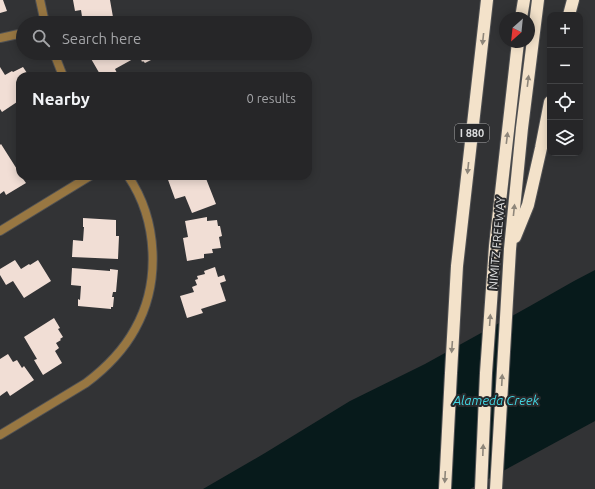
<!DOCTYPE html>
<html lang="en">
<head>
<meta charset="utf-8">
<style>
  :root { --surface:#262628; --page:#2e2e30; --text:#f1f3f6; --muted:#a4a5a8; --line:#424345 }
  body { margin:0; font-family:Ubuntu,sans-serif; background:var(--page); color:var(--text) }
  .controls { position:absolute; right:12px; top:12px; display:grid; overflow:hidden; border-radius:8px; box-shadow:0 2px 10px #0003 }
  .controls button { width:36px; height:36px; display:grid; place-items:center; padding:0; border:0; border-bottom:1px solid var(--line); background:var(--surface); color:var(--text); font:20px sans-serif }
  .compass { position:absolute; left:499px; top:12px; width:36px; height:36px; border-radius:50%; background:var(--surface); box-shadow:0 2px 10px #0003; rotate:207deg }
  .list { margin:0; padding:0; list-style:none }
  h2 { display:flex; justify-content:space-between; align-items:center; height:52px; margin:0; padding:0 16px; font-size:17px }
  h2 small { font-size:13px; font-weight:400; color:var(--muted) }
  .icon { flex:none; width:22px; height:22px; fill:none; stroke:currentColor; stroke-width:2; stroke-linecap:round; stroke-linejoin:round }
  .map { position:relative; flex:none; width:595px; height:489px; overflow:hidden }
  .search { position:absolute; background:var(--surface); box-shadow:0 2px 10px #0003; left:16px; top:16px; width:296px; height:44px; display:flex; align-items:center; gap:10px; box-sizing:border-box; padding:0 14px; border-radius:22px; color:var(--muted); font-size:15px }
  .panel { position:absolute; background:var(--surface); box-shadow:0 2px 10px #0003; left:16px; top:72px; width:296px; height:108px; border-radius:12px }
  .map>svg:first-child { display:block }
  .water { fill:#071a1b }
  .building { fill:#f1ded5 }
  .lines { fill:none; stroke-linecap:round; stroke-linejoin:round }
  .street-casing { stroke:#515254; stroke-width:10 }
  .highway-casing { stroke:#515254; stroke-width:14 }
  .street { stroke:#987742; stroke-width:8 }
  .highway { stroke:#f3e2ca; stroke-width:12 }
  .oneway { fill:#8e867a }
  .labels { text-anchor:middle; stroke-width:4; stroke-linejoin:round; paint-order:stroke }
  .shield { fill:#28292b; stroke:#a7a8a9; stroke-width:1 }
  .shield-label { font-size:11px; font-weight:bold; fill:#dddedf }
  .street-label { font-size:12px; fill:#dddedf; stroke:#28292b }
  .water-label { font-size:13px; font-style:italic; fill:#42d6e3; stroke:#28292b }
</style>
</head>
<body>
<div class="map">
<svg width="595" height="489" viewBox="0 0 595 489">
  <rect width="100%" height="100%" fill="#323335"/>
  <polygon class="water" points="595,270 595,421 470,489 203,489 265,453 350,401 425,364 530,306 574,281"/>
  <g class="building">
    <polygon points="0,0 3,0 7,11 0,13"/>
    <polygon points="73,0 110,0 113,17 97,19 97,23 83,23 81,10 75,11"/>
    <polygon points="95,53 129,53 133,59 115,69 118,75 115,76 101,76 90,57 95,54"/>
    <polygon points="147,53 150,53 153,59 145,63 143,61 142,62 140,56"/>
    <polygon points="0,67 5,75 12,71 13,72 23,67 29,76 20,76 20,100 2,112 0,109"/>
    <polygon points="154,72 156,76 146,76"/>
    <polygon points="1,144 20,174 20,176 21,176 26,183 6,195 4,191 0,194 0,145"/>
    <polygon points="171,176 205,176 216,204 192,213 185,196 175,199 167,177"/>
    <polygon points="207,217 207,221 217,220 218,226 220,226 222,236 219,237 221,248 212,249 213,253 204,254 204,258 187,261 183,238 188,237 185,221"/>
    <polygon points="83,218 116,220 116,236 119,236 118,259 72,257 73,240 83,241 84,227 83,227"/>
    <polygon points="15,260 21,269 29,264 30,265 38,260 51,281 24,298 13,281 6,285 0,275 0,269"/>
    <polygon points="215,267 218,277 224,275 226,281 220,283 226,301 201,309 203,313 187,318 180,296 194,292 192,287 197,285 195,280 198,279 197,276 205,274 204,271"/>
    <polygon points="72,268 110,271 110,269 118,270 116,292 113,292 112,297 114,297 113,307 111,307 111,309 78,306 78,299 80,300 81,286 71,285"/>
    <polygon points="54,318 60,328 58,329 63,337 60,339 61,340 56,343 59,348 55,351 62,363 43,375 34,360 37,359 24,337"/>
    <polygon points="8,354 13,362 17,360 22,368 24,366 34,380 10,396 7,391 0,396 0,359"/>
  </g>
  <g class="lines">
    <g class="street-casing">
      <g id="street">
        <polyline points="40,0 45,23"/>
        <polyline points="0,38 23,33"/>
        <polyline points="54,53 63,76"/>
        <polyline points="0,231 90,176"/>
        <path d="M0,435L86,383C106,368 123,351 135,329C161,283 158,220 128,176"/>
      </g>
    </g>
    <g class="highway-casing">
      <g id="highway">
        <polyline points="569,15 573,0"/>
        <polyline points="521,18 524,0"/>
        <polyline points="515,237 528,205 541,148 550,102"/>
        <polyline points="445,489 451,373 457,266 487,0"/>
        <polyline points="481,489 486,373 495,246 518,42"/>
        <polyline points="496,489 510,249 522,128 538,0"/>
      </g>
    </g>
    <use href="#street" class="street"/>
    <use href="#highway" class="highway"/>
  </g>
  <defs><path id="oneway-solid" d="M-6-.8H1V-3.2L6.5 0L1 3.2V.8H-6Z"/></defs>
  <g class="oneway">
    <use href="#oneway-solid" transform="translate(483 39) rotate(96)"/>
    <use href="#oneway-solid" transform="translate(528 81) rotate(-83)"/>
    <use href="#oneway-solid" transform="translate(507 138) rotate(-83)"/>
    <use href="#oneway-solid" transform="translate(468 168) rotate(96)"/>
    <use href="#oneway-solid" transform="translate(514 210) rotate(-84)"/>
    <use href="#oneway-solid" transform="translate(490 320) rotate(-86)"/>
    <use href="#oneway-solid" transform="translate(452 347) rotate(94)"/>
    <use href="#oneway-solid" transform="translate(502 380) rotate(-87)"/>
    <use href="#oneway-solid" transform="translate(483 450) rotate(-88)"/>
    <use href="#oneway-solid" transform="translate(445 477) rotate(93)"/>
  </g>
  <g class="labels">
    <rect class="shield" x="455" y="124" width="34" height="18" rx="3"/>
    <g class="shield-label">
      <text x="472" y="137">I 880</text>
    </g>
    <g class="street-label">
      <text transform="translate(497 243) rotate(-85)" y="4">NIMITZ FREEWAY</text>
    </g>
    <g class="water-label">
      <text x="496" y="405">Alameda Creek</text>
    </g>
  </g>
</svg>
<div class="controls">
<button>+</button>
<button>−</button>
<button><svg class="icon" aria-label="locate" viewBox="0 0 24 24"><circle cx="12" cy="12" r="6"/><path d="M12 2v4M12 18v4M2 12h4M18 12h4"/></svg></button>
<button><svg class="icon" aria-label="layers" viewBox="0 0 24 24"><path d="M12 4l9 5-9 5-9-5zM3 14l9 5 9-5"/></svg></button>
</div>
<svg class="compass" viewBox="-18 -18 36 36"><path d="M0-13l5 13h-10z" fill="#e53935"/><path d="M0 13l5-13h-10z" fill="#a4a5a8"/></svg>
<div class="search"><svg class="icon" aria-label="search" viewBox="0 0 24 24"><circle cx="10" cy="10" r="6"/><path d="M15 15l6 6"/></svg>Search here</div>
<section class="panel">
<h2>Nearby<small>0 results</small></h2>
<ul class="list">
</ul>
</section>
</div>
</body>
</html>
